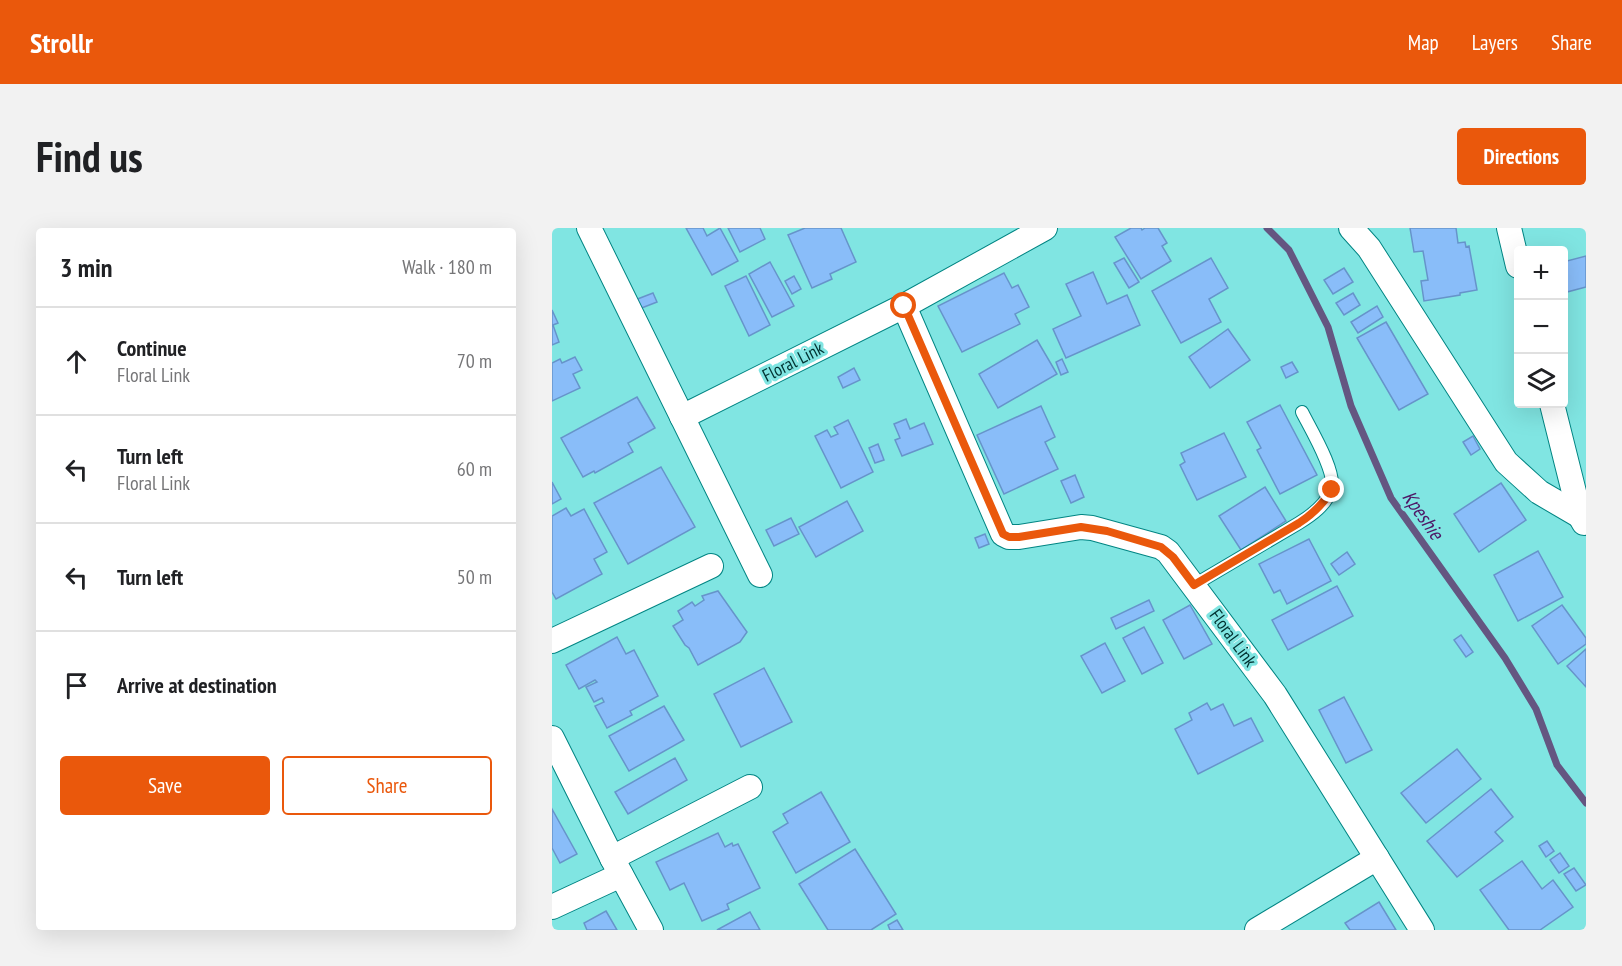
<!DOCTYPE html>
<html lang="en">
<head>
<meta charset="utf-8">
<style>
  :root { --surface:#fff; --page:#f2f2f2; --text:#202124; --muted:#757577; --line:#e0e0e0; --accent:#ea580c }
  body { margin:0; font-family:"PT Sans Narrow",sans-serif; background:var(--page); color:var(--text) }
  .controls { position:absolute; right:18px; top:18px; display:grid; overflow:hidden; border-radius:6px; box-shadow:0 6px 24px #0002 }
  .controls button { width:54px; height:54px; display:grid; place-items:center; padding:0; border:0; border-bottom:2px solid var(--line); background:var(--surface); color:var(--text); font:30px sans-serif }
  .stop { position:absolute; width:18px; height:18px; margin:-14px; border:4px solid #ea580c; border-radius:50%; background:#fff }
  .stop.end { background:#ea580c; border-color:#fff; box-shadow:0 2px 6px #0008 }
  .list { margin:0; padding:0; list-style:none }
  h2 { display:flex; justify-content:space-between; align-items:center; height:78px; margin:0; padding:0 24px; font-size:26px }
  h2 small { font-size:20px; font-weight:400; color:var(--muted) }
  .list li { display:grid; grid-template-columns:39px 1fr auto; gap:18px; align-items:center; box-sizing:border-box; height:108px; padding:0 24px; border-top:2px solid var(--line) }
  .list b { display:block; font-size:22px; white-space:nowrap }
  .list p { margin:0; font-size:20px; white-space:nowrap; color:var(--muted) }
  .list em { font-size:20px; font-style:normal; color:var(--muted) }
  .actions { display:flex; gap:12px; padding:18px 24px }
  .actions a { flex:1; padding:14px 0; border:2px solid var(--accent); border-radius:6px; text-align:center; font-size:21px; color:var(--accent) }
  .actions .main { background:var(--accent); color:#fff }
  .icon { flex:none; width:33px; height:33px; fill:none; stroke:currentColor; stroke-width:2; stroke-linecap:round; stroke-linejoin:round }
  .map { position:relative; flex:none; width:1034px; height:702px; overflow:hidden; border-radius:6px }
  header { display:flex; align-items:center; gap:36px; box-sizing:border-box; height:84px; padding:0 30px; background:var(--accent); color:#fff }
  header strong { font-size:28px }
  nav { display:flex; gap:33px; margin-inline-start:auto; font-size:21px }
  .intro { display:flex; align-items:center; justify-content:space-between; box-sizing:border-box; height:144px; padding:0 36px }
  h1 { margin:0; font-size:42px }
  .button { padding:15px 27px; border-radius:6px; background:var(--accent); color:#fff; font-size:21px; font-weight:700 }
  main { display:flex; gap:36px; padding:0 36px }
  aside { flex:1; background:var(--surface); border-radius:6px; box-shadow:0 6px 24px #0002 }
  .map>svg:first-child { display:block }
  .lines { fill:none; stroke-linecap:round; stroke-linejoin:round }
  .stream { stroke:#645681; stroke-width:7 }
  .building { fill:#89bdf9; stroke:#6694ca; stroke-width:1.5 }
  .lane-casing { stroke:#018583; stroke-width:14 }
  .street-casing { stroke:#018583; stroke-width:26 }
  .lane { stroke:#fff; stroke-width:12 }
  .street { stroke:#fff; stroke-width:24 }
  .route { stroke:#ea580c; stroke-width:8 }
  .labels { text-anchor:middle; stroke-width:6; stroke-linejoin:round; paint-order:stroke }
  .street-label { font-size:18px; fill:#013130; stroke:#80e5e2 }
  .water-label { font-size:20px; font-style:italic; fill:#4e1866; stroke:#80e5e2 }
</style>
</head>
<body>
<header>
<strong>Strollr</strong>
<nav><a>Map</a><a>Layers</a><a>Share</a></nav>
</header>
<div class="intro"><h1>Find us</h1><a class="button">Directions</a></div>
<main>
<aside>
<h2>3 min<small>Walk · 180 m</small></h2>
<ul class="list">
<li><svg class="icon" aria-label="ahead" viewBox="0 0 24 24"><path d="M12 20V5M6 11l6-6 6 6"/></svg><div><b>Continue</b><p>Floral Link</p></div><em>70 m</em></li>
<li><svg class="icon" aria-label="left" viewBox="0 0 24 24"><path d="M17 20v-9H6M10 6l-5 5 5 5"/></svg><div><b>Turn left</b><p>Floral Link</p></div><em>60 m</em></li>
<li><svg class="icon" aria-label="left" viewBox="0 0 24 24"><path d="M17 20v-9H6M10 6l-5 5 5 5"/></svg><div><b>Turn left</b></div><em>50 m</em></li>
<li><svg class="icon" aria-label="arrive" viewBox="0 0 24 24"><path d="M6 21V4h12l-3 4 3 4H6"/></svg><div><b>Arrive at destination</b></div></li>
</ul>
<div class="actions"><a class="main">Save</a><a>Share</a></div>
</aside>
<div class="map">
<svg width="1034" height="702" viewBox="0 0 1034 702">
  <rect width="100%" height="100%" fill="#80e5e2"/>
  <g class="lines">
    <polyline class="stream" points="715,0 737,22 776,99 799,178 839,270 953,430 984,481 1005,537 1034,575"/>
  </g>
  <g class="building">
    <polygon points="134,0 151,0 155,8 168,0 186,33 160,47"/>
    <polygon points="176,0 208,0 213,11 188,24"/>
    <polygon points="253,0 289,0 304,34 278,46 280,51 260,60 236,7"/>
    <polygon points="579,0 589,0 590,2 593,0 606,0 615,15 610,18 619,33 589,51 563,9"/>
    <polygon points="858,0 904,0 906,15 913,14 914,19 917,18 925,62 908,65 908,67 872,73 869,53 876,52 871,23 862,24"/>
    <polygon points="1034,28 1034,59 1015,64 1011,52 1011,34"/>
    <polygon points="572,30 587,54 577,60 562,35"/>
    <polygon points="659,30 676,60 657,71 669,94 629,115 600,63"/>
    <polygon points="218,34 242,78 220,89 197,46"/>
    <polygon points="792,40 801,54 781,66 772,52"/>
    <polygon points="541,44 555,76 575,67 588,97 514,130 501,101 529,88 514,56"/>
    <polygon points="452,45 460,60 466,57 477,79 463,86 468,96 410,124 386,78"/>
    <polygon points="194,48 218,97 197,108 173,58"/>
    <polygon points="242,48 249,61 240,66 233,53"/>
    <polygon points="101,65 105,74 87,81 83,72"/>
    <polygon points="801,65 808,77 792,87 784,75"/>
    <polygon points="825,78 831,89 806,105 799,94"/>
    <polygon points="0,82 6,95 1,97 7,114 0,117"/>
    <polygon points="834,94 876,166 847,182 805,110"/>
    <polygon points="676,101 698,132 658,160 637,129"/>
    <polygon points="485,112 505,146 446,180 427,146"/>
    <polygon points="23,129 30,142 21,146 28,160 0,173 0,135 8,131 10,135"/>
    <polygon points="510,131 516,144 509,147 504,134"/>
    <polygon points="740,134 746,144 734,150 729,139"/>
    <polygon points="302,140 308,152 291,160 286,149"/>
    <polygon points="85,169 103,200 76,215 81,224 43,245 42,243 31,249 9,210"/>
    <polygon points="728,177 765,247 728,266 705,222 709,220 695,194"/>
    <polygon points="489,178 503,209 493,214 506,241 452,266 425,207"/>
    <polygon points="354,191 358,201 372,195 381,216 350,228 343,212 348,210 342,196"/>
    <polygon points="296,192 321,244 289,260 263,208 275,202 279,209 286,206 282,199"/>
    <polygon points="672,205 694,249 645,272 628,237 633,234 629,225"/>
    <polygon points="921,208 928,221 919,227 911,214"/>
    <polygon points="326,216 332,232 323,235 317,220"/>
    <polygon points="109,239 143,299 76,336 42,275"/>
    <polygon points="523,247 532,269 519,275 509,253"/>
    <polygon points="0,254 9,271 0,276"/>
    <polygon points="949,255 974,292 927,324 902,286"/>
    <polygon points="713,259 734,293 689,322 667,288"/>
    <polygon points="295,273 311,303 264,329 247,299"/>
    <polygon points="14,280 19,288 32,281 55,324 42,331 50,346 4,371 0,364 0,288"/>
    <polygon points="239,290 247,306 222,318 214,302"/>
    <polygon points="433,306 437,316 427,320 423,310"/>
    <polygon points="757,311 779,353 735,376 728,362 722,365 707,336"/>
    <polygon points="986,323 1011,369 966,393 942,347"/>
    <polygon points="795,324 803,336 787,347 779,336"/>
    <polygon points="785,358 801,388 736,422 720,392"/>
    <polygon points="166,363 195,404 188,414 146,437 137,420 133,417 121,398 131,392 126,383 140,374 143,378 152,372 150,368"/>
    <polygon points="597,372 602,383 564,401 559,390"/>
    <polygon points="638,377 660,416 632,431 611,392"/>
    <polygon points="1010,377 1034,410 1034,416 1006,436 980,398"/>
    <polygon points="592,399 611,435 590,446 571,410"/>
    <polygon points="909,407 921,424 914,429 902,412"/>
    <polygon points="65,409 74,426 82,422 106,468 78,483 80,487 55,500 43,478 52,474 50,470 42,474 34,459 45,454 43,452 27,461 14,437"/>
    <polygon points="553,415 573,453 550,465 529,428"/>
    <polygon points="1034,421 1034,459 1015,438"/>
    <polygon points="212,440 240,494 189,519 162,466"/>
    <polygon points="792,469 820,522 794,535 767,482"/>
    <polygon points="655,475 659,482 671,476 682,498 699,490 711,513 646,546 623,501 640,492 637,485"/>
    <polygon points="112,478 132,512 77,543 57,508"/>
    <polygon points="905,521 929,551 874,595 849,565"/>
    <polygon points="123,530 135,552 76,586 63,564"/>
    <polygon points="939,561 961,589 943,604 951,613 905,649 875,613"/>
    <polygon points="269,564 298,614 244,645 221,604 236,595 231,586"/>
    <polygon points="0,581 25,626 8,635 0,620"/>
    <polygon points="166,605 173,619 180,615 181,618 186,616 208,660 175,676 177,681 150,693 132,655 118,662 104,634"/>
    <polygon points="995,613 1002,623 994,629 987,618"/>
    <polygon points="303,621 344,686 319,702 276,702 247,656"/>
    <polygon points="1008,625 1017,638 1007,645 998,632"/>
    <polygon points="970,633 990,661 1001,652 1021,679 988,702 957,702 928,662"/>
    <polygon points="1022,640 1034,657 1024,663 1012,646"/>
    <polygon points="827,674 844,702 798,702 793,695"/>
    <polygon points="54,683 65,702 35,702 32,695"/>
    <polygon points="198,684 208,702 165,702"/>
    <polygon points="345,692 351,702 338,702 336,697"/>
  </g>
  <g class="lines">
    <g class="lane-casing">
      <path id="lane" d="M642,357L747,295C760,287 774,277 779,262C786,246 758,200 750,184"/>
    </g>
    <g class="street-casing">
      <g id="street">
        <polyline points="37,0 208,347"/>
        <polyline points="799,0 817,20 954,234 987,264 1028,288"/>
        <polyline points="957,0 966,38"/>
        <polyline points="352,78 493,0"/>
        <polyline points="1000,176 1028,288 1032,295"/>
        <polyline points="130,189 352,78 451,306 457,309 467,309 529,299 540,300 609,319 616,324 723,467 870,702"/>
        <polyline points="0,413 159,338"/>
        <polyline points="0,510 60,630 99,702"/>
        <polyline points="60,630 198,559"/>
        <polyline points="0,679 69,647"/>
        <polyline points="705,702 825,630"/>
      </g>
    </g>
    <use href="#lane" class="lane"/>
    <use href="#street" class="street"/>
  </g>
  <g class="lines">
    <path class="route" d="M352,78L451,306L457,309H467L529,299L555,303L609,319L621,329L642,357L747,295C761,286 771,276 780,262"/>
  </g>
  <g class="labels">
    <g class="street-label">
      <text transform="translate(241 134) rotate(-27)" y="6">Floral Link</text>
      <text transform="translate(681 410) rotate(54)" y="6">Floral Link</text>
    </g>
    <g class="water-label">
      <text transform="translate(871 287) rotate(55)" y="7">Kpeshie</text>
    </g>
  </g>
</svg>
<div class="controls">
<button>+</button>
<button>−</button>
<button><svg class="icon" aria-label="layers" viewBox="0 0 24 24"><path d="M12 4l9 5-9 5-9-5zM3 14l9 5 9-5"/></svg></button>
</div>
<div class="stop" style="left:352px;top:78px"></div>
<div class="stop end" style="left:780px;top:262px"></div>
</div>
</main>
</body>
</html>
